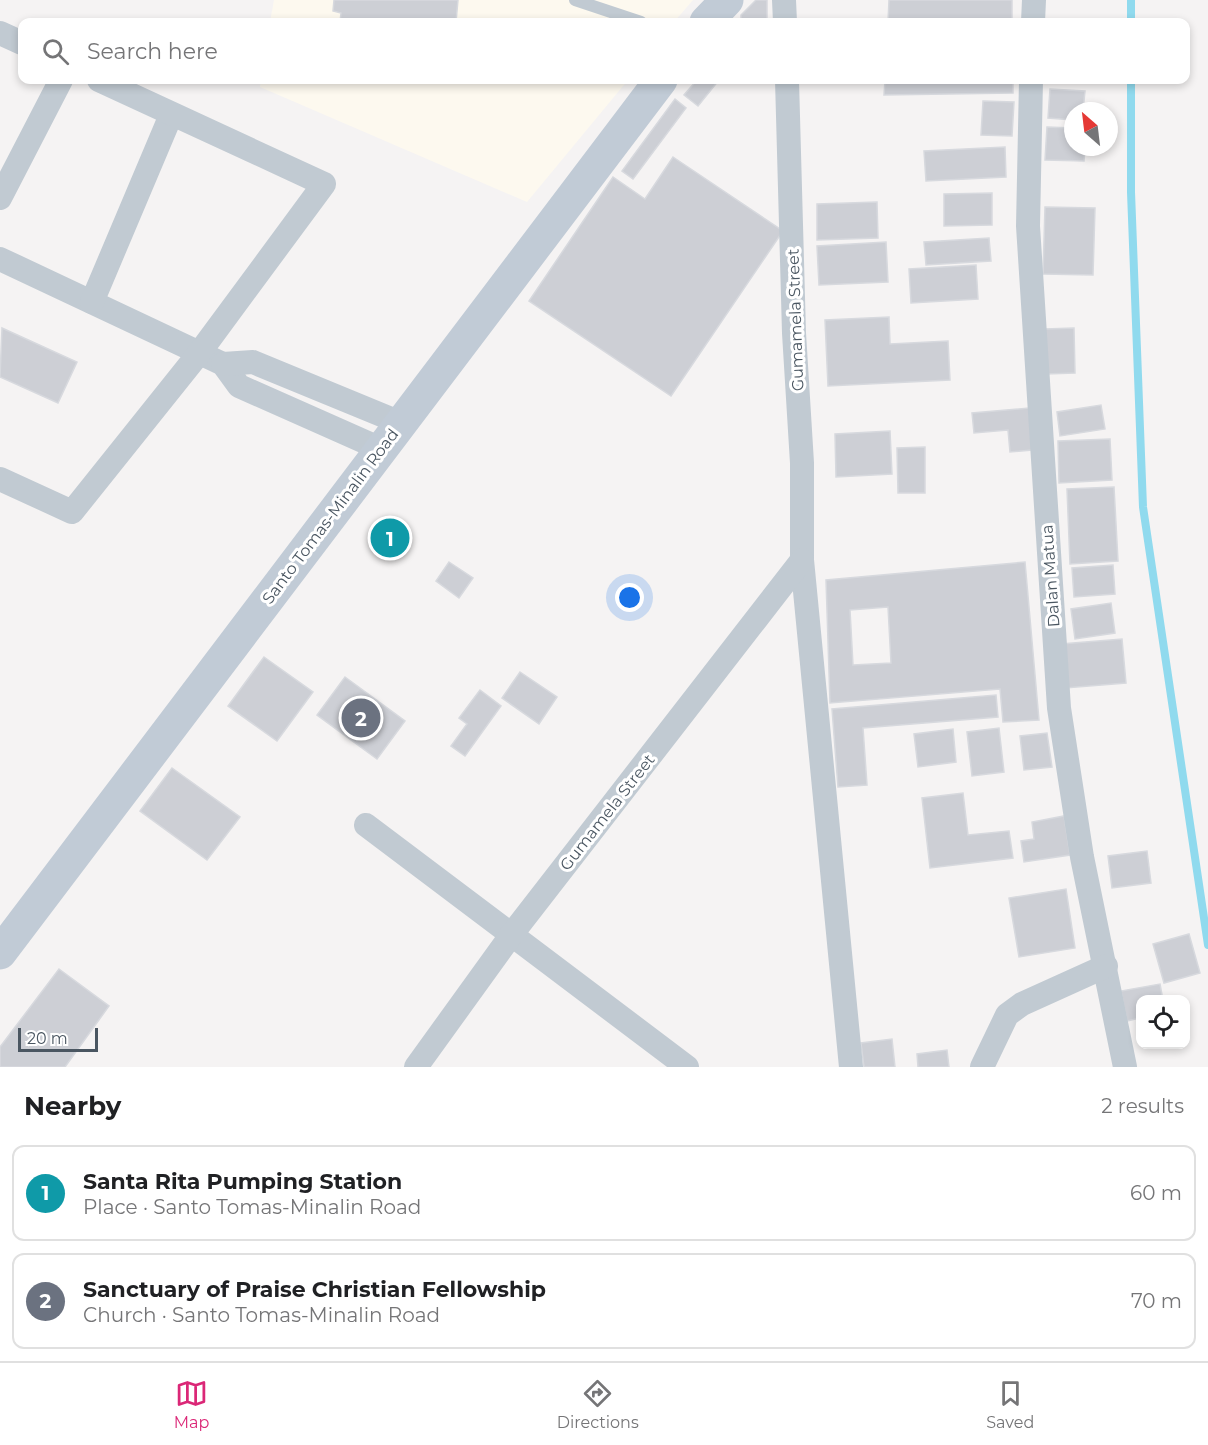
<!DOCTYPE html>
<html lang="en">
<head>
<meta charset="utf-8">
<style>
  :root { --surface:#fff; --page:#f2f2f2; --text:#202124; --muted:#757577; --line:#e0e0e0; --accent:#db2777 }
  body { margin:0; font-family:Montserrat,sans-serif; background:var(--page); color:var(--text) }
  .controls { position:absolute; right:18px; bottom:18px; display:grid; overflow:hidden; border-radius:12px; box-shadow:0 3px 9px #0003 }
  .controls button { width:54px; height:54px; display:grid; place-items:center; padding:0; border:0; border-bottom:2px solid var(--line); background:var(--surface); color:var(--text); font:30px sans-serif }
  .compass { position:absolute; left:1064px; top:102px; width:54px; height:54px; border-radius:50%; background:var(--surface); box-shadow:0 3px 9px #0003; rotate:332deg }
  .scale { position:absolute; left:18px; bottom:15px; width:80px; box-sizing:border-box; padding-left:6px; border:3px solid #4a5661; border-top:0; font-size:16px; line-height:21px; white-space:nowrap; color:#4a5661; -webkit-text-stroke:4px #fff; paint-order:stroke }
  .you { position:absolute; left:630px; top:598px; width:21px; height:21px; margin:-15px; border:4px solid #fff; border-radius:50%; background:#1a73e8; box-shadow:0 0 0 9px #1a73e833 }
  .badge { display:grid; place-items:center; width:39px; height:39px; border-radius:50%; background:var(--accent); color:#fff; font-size:20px; font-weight:700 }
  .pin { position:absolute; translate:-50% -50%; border:3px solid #fff; box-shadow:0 2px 6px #0006 }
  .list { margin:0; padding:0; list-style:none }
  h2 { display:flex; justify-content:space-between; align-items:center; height:78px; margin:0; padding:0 24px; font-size:26px }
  h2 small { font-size:20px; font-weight:400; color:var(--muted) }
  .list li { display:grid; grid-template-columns:39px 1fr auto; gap:18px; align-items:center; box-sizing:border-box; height:96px; margin:0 12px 12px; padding:0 12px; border:2px solid var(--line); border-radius:12px }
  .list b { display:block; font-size:22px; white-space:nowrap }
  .list p { margin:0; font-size:20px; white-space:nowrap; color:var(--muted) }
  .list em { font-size:20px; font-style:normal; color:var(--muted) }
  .icon { flex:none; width:33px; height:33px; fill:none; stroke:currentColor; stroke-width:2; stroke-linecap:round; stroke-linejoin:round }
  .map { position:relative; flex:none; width:1208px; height:1067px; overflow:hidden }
  .search { position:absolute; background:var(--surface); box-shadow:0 3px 9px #0003; left:18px; right:18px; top:18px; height:66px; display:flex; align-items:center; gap:15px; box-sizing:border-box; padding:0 21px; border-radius:12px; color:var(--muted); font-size:22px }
  .sheet { height:294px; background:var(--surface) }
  nav { display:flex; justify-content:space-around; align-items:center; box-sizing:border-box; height:84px; border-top:2px solid var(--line); background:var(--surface); font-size:16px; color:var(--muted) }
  nav a { display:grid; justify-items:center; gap:3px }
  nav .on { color:var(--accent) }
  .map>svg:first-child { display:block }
  .commercial { fill:#fdf9ef }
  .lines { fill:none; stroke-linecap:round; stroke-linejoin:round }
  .stream { stroke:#90daee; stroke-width:8 }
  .building { fill:#cdcfd5; stroke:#d7d9de; stroke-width:1.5; fill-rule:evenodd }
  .service { stroke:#c1cad2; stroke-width:12 }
  .minor { stroke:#c1cad2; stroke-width:24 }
  .secondary { stroke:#c1cbd6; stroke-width:33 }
  .labels { text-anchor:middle; stroke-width:6; stroke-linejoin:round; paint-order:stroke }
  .street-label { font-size:16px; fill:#4a5661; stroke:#fff }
</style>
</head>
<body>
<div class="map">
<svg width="1208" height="1067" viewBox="0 0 1208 1067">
  <rect width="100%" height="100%" fill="#f5f3f3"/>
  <g class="commercial">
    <polygon points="274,0 693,0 674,22 270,22"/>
    <polygon points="261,80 628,80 527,202 260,87"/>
  </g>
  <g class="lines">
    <g class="stream">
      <polyline points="1131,22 1131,0"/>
      <polyline points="1131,80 1131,192 1143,507 1208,945"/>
    </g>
  </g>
  <g class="building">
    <polygon points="334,0 458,0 456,22 413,19 413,22 340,22 341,13 333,11"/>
    <polygon points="756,0 767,0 767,22 741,22 741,15"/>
    <polygon points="889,0 1012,0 1012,22 888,22"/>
    <polygon points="697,80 719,80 698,106 684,95"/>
    <polygon points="885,80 1013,80 1013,93 884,95"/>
    <polygon points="1050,89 1085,91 1083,111 1073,111 1073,120 1048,118"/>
    <polygon points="675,99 686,108 633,179 622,171"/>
    <polygon points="983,101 1014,102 1012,136 981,135"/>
    <polygon points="1047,127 1073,128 1073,147 1085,147 1084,161 1045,160"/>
    <polygon points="1005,147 1006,177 926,181 924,151"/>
    <polygon points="673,157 783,231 671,396 529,301 613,177 645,199"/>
    <polygon points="992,193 992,225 944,226 944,194"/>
    <polygon points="877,202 878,238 817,240 817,204"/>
    <polygon points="1045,207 1095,208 1093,275 1043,274"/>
    <polygon points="989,238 991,261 926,265 924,242"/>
    <polygon points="886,242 888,282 819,285 817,246"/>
    <polygon points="976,265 978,299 911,303 909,269"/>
    <polygon points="889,317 890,344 948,341 950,380 828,386 825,320"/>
    <polygon points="2,328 77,362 58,403 0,377"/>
    <polygon points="1074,328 1075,373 1046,374 1045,329"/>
    <polygon points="1101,405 1105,429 1060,436 1057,412"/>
    <polygon points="1029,408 1032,450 1010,452 1008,430 974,433 972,413"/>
    <polygon points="890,431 892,474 836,477 835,434"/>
    <polygon points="1110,439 1112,480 1059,483 1058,441"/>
    <polygon points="925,447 925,493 898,493 897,448"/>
    <polygon points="1114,487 1118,561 1070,564 1067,489"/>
    <polygon points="383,520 409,539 397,556 371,537"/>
    <polygon points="449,562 473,578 459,598 436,581"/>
    <path d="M1025,562L1039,720L1003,722L1000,689L830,703L826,580ZM888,607L891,663L853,665L850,610Z"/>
    <polygon points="1113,565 1115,594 1074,597 1072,568"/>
    <polygon points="1111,603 1115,633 1075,639 1071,609"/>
    <polygon points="1122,639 1126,683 1065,688 1061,644"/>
    <polygon points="264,657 313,692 277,741 228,706"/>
    <polygon points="520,672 557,697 539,724 502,698"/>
    <polygon points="345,677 405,721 377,759 317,715"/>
    <polygon points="480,690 501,706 465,756 451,746 467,724 459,718"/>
    <polygon points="996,695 998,717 863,728 867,785 838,787 832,709"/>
    <polygon points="999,728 1004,772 972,776 967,732"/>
    <polygon points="953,729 956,762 918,767 914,734"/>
    <polygon points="1047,733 1052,767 1024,770 1020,736"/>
    <polygon points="172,768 240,817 207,860 140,811"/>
    <polygon points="963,793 968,835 1009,831 1013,858 930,868 922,798"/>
    <polygon points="1064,816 1070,855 1024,862 1021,841 1034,839 1032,822"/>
    <polygon points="1147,851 1151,883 1112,888 1108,856"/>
    <polygon points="1066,889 1075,948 1019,957 1009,898"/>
    <polygon points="1189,934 1200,973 1164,983 1153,944"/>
    <polygon points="59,969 109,1006 65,1067 0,1067 0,1047"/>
    <polygon points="1160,984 1163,1000 1140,1000 1140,1018 1127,1021 1121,991"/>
    <polygon points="892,1039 895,1067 864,1067 861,1043"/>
    <polygon points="947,1050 949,1067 918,1067 917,1054"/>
  </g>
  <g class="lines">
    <polyline class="service" points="575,0 641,22"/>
    <g class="minor">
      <polyline points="784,0 785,22"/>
      <polyline points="1033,22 1034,0"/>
      <polyline points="0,33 22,43"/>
      <polyline points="787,80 794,333 802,463 802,560 851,1067"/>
      <polyline points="1031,80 1028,226 1059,708 1082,857 1125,1067"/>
      <polyline points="0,198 61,80"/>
      <polyline points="0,259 223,364 239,386 381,449"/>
      <polyline points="92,302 171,115"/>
      <polyline points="223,364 253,362 401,423"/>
      <polyline points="0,479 72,512 200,352 324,184 99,80"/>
      <polyline points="366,825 687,1067"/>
      <polyline points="416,1067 512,934 802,560"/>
      <polyline points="982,1067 1007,1015 1022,1004 1106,966"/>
    </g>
    <g class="secondary">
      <polyline points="706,22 727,0"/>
      <polyline points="0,953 661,80"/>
    </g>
  </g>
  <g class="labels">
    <g class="street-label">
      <text transform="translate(795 320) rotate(-92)" y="6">Gumamela Street</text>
      <text transform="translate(330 516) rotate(-53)" y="6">Santo Tomas-Minalin Road</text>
      <text transform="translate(1050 576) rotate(-94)" y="6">Dalan Matua</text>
      <text transform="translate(607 812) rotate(-52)" y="6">Gumamela Street</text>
    </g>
  </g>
</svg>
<div class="controls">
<button><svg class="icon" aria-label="locate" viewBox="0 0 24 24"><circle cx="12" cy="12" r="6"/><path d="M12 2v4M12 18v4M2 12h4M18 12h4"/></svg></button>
</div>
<svg class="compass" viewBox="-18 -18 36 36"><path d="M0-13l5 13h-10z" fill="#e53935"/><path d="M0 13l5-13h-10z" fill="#757577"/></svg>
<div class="scale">20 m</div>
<div class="you"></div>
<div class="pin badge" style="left:390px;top:538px;background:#0f9aa8">1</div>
<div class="pin badge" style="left:361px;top:718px;background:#6b7280">2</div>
<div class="search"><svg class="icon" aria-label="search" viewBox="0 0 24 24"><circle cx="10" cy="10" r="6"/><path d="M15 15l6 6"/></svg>Search here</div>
</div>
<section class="sheet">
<h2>Nearby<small>2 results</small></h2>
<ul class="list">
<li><span class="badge" style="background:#0f9aa8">1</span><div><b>Santa Rita Pumping Station</b><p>Place · Santo Tomas-Minalin Road</p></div><em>60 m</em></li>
<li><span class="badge" style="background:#6b7280">2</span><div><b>Sanctuary of Praise Christian Fellowship</b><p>Church · Santo Tomas-Minalin Road</p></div><em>70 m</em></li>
</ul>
</section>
<nav>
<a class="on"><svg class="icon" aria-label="map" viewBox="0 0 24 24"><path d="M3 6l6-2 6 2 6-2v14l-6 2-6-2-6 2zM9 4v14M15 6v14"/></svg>Map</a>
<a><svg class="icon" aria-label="directions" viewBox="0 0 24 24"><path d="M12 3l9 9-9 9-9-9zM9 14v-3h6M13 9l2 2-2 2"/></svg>Directions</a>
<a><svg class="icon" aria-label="saved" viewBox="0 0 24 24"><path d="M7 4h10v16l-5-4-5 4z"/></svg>Saved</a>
</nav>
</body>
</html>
